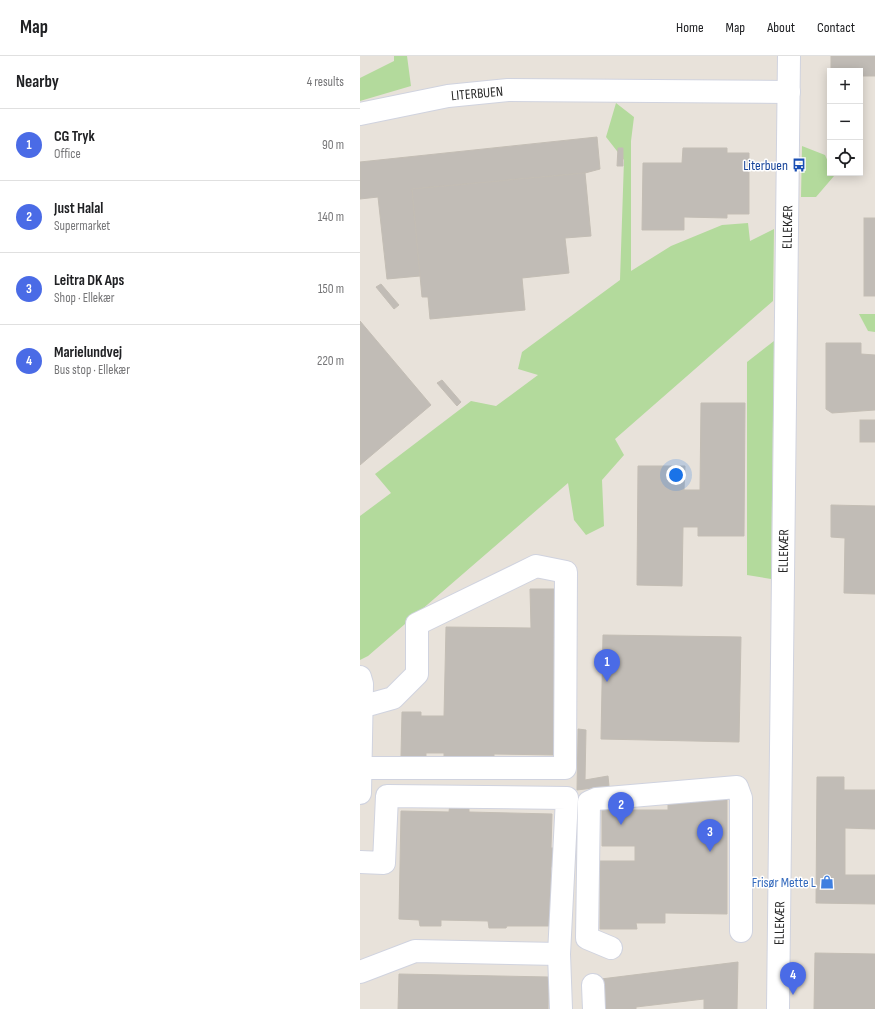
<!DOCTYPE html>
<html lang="en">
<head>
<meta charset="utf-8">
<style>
  :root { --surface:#fff; --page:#f2f2f2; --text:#202124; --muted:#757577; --line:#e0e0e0; --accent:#4a6be6 }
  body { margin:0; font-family:"Sofia Sans Condensed",sans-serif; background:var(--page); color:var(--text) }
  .controls { position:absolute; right:12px; top:12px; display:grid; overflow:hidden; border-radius:0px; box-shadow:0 2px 10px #0003 }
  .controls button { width:36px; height:36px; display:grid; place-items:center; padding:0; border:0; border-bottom:1px solid var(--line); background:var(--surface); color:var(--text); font:20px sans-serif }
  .you { position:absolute; left:316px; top:419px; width:14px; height:14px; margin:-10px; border:3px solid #fff; border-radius:50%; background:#1a73e8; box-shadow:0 0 0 6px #1a73e833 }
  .badge { display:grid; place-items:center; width:26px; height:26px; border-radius:50%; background:var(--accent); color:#fff; font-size:13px; font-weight:700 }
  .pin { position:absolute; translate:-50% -33px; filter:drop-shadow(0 1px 2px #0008) }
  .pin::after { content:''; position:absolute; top:21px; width:14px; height:12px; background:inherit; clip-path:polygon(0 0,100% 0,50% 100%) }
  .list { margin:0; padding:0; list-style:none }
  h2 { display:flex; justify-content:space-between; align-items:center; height:52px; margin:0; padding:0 16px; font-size:17px }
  h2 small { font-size:13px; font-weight:400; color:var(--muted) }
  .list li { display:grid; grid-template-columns:26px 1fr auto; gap:12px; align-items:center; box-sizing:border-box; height:72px; padding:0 16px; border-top:1px solid var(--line) }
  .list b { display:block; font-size:15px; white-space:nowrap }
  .list p { margin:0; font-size:13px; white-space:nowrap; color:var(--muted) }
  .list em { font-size:13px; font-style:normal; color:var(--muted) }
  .icon { flex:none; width:22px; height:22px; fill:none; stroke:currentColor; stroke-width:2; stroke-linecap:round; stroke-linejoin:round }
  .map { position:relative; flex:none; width:515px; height:953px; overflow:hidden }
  header { display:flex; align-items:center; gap:24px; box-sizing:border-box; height:56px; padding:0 20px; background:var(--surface); border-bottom:1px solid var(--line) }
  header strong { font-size:19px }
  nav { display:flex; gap:22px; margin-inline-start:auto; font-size:14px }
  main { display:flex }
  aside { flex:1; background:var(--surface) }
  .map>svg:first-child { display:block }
  .green { fill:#b3da9c }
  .building { fill:#c1bcb6; stroke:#c3bdb4 }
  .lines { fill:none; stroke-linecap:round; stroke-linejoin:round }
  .minor-casing { stroke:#d0d3df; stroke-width:24 }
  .minor { stroke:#fff; stroke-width:22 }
  .labels { text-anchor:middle; stroke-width:3; stroke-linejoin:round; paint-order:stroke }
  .street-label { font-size:14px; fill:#272727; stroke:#fff }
  .transit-label { font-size:14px; fill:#164399; stroke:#fff; text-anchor:end }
  .shop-label { font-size:14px; fill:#366cbe; stroke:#fff; text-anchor:end }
</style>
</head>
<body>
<header>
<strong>Map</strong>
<nav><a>Home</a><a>Map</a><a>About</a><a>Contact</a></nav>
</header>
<main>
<aside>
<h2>Nearby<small>4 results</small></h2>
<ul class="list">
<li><span class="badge">1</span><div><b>CG Tryk</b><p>Office</p></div><em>90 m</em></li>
<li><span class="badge">2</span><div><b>Just Halal</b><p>Supermarket</p></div><em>140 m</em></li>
<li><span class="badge">3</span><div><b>Leitra DK Aps</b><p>Shop · Ellekær</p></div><em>150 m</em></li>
<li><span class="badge">4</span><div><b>Marielundvej</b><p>Bus stop · Ellekær</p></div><em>220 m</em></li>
</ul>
</aside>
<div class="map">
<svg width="515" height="953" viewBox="0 0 515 953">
  <rect width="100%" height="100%" fill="#e8e2da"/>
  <g class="green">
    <polygon points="34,0 47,0 51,30 0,45 0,22 34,5"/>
    <polygon points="256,47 274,61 271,85 271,215 311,190 362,169 388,167 390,185 414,173 413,245 255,383 264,399 242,424 244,470 226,479 214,464 208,427 8,600 0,604 0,460 31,437 15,418 111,345 136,350 178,319 158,313 162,296 260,224 264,104 246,81"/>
    <polygon points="442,90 465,99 470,110 470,117 473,117 474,120 456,141 441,141"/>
    <polygon points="499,258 515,258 515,276 508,275"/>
    <polygon points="414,285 411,523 387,519 387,306"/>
  </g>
  <g class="building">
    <polygon points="471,0 515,0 515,20 500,20 500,15 471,15"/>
    <polygon points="237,81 240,113 225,117 52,133 60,220 27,223 18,141 0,143 0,106"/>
    <polygon points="258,92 263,92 263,110 257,110"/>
    <polygon points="323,92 367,92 367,97 389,97 389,158 367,158 367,162 324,161 324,174 282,174 283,107 322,107"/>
    <polygon points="225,117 231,180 205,182 209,217 162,222 165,254 70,263 68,241 62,241 52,133"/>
    <rect x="504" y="162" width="11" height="78"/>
    <polygon points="21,228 39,249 34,253 16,231"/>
    <polygon points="0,265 71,349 0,409"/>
    <polygon points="466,287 501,287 501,298 515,299 515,354 472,357 466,353"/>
    <polygon points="82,324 101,346 97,350 77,327"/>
    <polygon points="341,347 385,347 384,480 338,480 338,471 323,471 322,530 277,529 278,410 325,410 324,434 340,434"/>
    <rect x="500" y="364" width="15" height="22"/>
    <polygon points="471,449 515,450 515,538 484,537 485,482 471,481"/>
    <polygon points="170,533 199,533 196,699 134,698 134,703 84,705 84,697 66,697 66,701 41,700 42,656 61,656 61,660 84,660 86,571 171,572"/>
    <polygon points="243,579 381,581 379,686 241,683"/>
    <polygon points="218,673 226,674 225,724 248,720 249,730 217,734"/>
    <polygon points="457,721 484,721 484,734 515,734 515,773 485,772 485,819 515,819 515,848 456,847"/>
    <polygon points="308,742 367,742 367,858 305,857 305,867 276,867 277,873 240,873 240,805 275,805 275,790 242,790 242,754 308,754"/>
    <polygon points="90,747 109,747 109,756 192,758 191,792 202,792 202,809 191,811 191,838 195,839 194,870 147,870 146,872 129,872 128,865 81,864 81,870 60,870 59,864 39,863 41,755 89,756"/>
    <polygon points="455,897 515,898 515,953 454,953"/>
    <polygon points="378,906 377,953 344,953 344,943 276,951 276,953 245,953 241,923"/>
    <polygon points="39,918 189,921 188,953 38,953"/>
  </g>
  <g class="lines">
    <g class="minor-casing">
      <g id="minor">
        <polyline points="0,58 88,40 148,34 429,36"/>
        <polyline points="0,621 2,628 0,737"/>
        <polyline points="0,712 205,712 206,516 176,510 57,568 57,618 33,642 1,651"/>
        <polyline points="0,806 24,807 27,740 207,742 199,898 201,953"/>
        <polyline points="251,892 227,882 229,746 236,743 377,731 381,742 381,875"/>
        <polyline points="0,916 55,895 199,898"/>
        <polyline points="233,929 234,953"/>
        <polyline points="418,953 429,0"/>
      </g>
    </g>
    <use href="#minor" class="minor"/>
  </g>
  <defs>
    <g id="bus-bare" transform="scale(1.08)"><path d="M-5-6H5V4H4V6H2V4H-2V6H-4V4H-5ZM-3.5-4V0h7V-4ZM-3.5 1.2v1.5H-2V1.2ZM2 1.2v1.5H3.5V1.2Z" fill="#1a4fb4" stroke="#fff" stroke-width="2.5" paint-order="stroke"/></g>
    <g id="shop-bare" transform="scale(1.08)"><path d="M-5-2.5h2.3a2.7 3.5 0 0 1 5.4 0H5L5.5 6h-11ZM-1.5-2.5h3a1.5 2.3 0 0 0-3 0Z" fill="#3f7fe0" stroke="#fff" stroke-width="2.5" paint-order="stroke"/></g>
  </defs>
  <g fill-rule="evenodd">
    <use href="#bus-bare" x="439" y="109"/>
    <use href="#shop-bare" x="467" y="826"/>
  </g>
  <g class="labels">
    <g class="street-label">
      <text transform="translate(117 37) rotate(-5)" y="5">LITERBUEN</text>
      <text transform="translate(427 171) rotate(-89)" y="5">ELLEKÆR</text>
      <text transform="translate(423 495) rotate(-89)" y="5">ELLEKÆR</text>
      <text transform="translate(419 867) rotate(-89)" y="5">ELLEKÆR</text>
    </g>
    <g class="transit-label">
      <text x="428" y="114">Literbuen</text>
    </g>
    <g class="shop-label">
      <text x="456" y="831">Frisør Mette L</text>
    </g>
  </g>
</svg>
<div class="controls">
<button>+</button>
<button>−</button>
<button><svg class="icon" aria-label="locate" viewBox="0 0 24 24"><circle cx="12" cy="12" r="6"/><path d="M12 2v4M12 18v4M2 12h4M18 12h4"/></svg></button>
</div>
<div class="you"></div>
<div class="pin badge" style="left:247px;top:626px">1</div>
<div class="pin badge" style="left:261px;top:769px">2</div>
<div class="pin badge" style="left:350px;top:796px">3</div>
<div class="pin badge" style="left:433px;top:939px">4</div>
</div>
</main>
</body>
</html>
